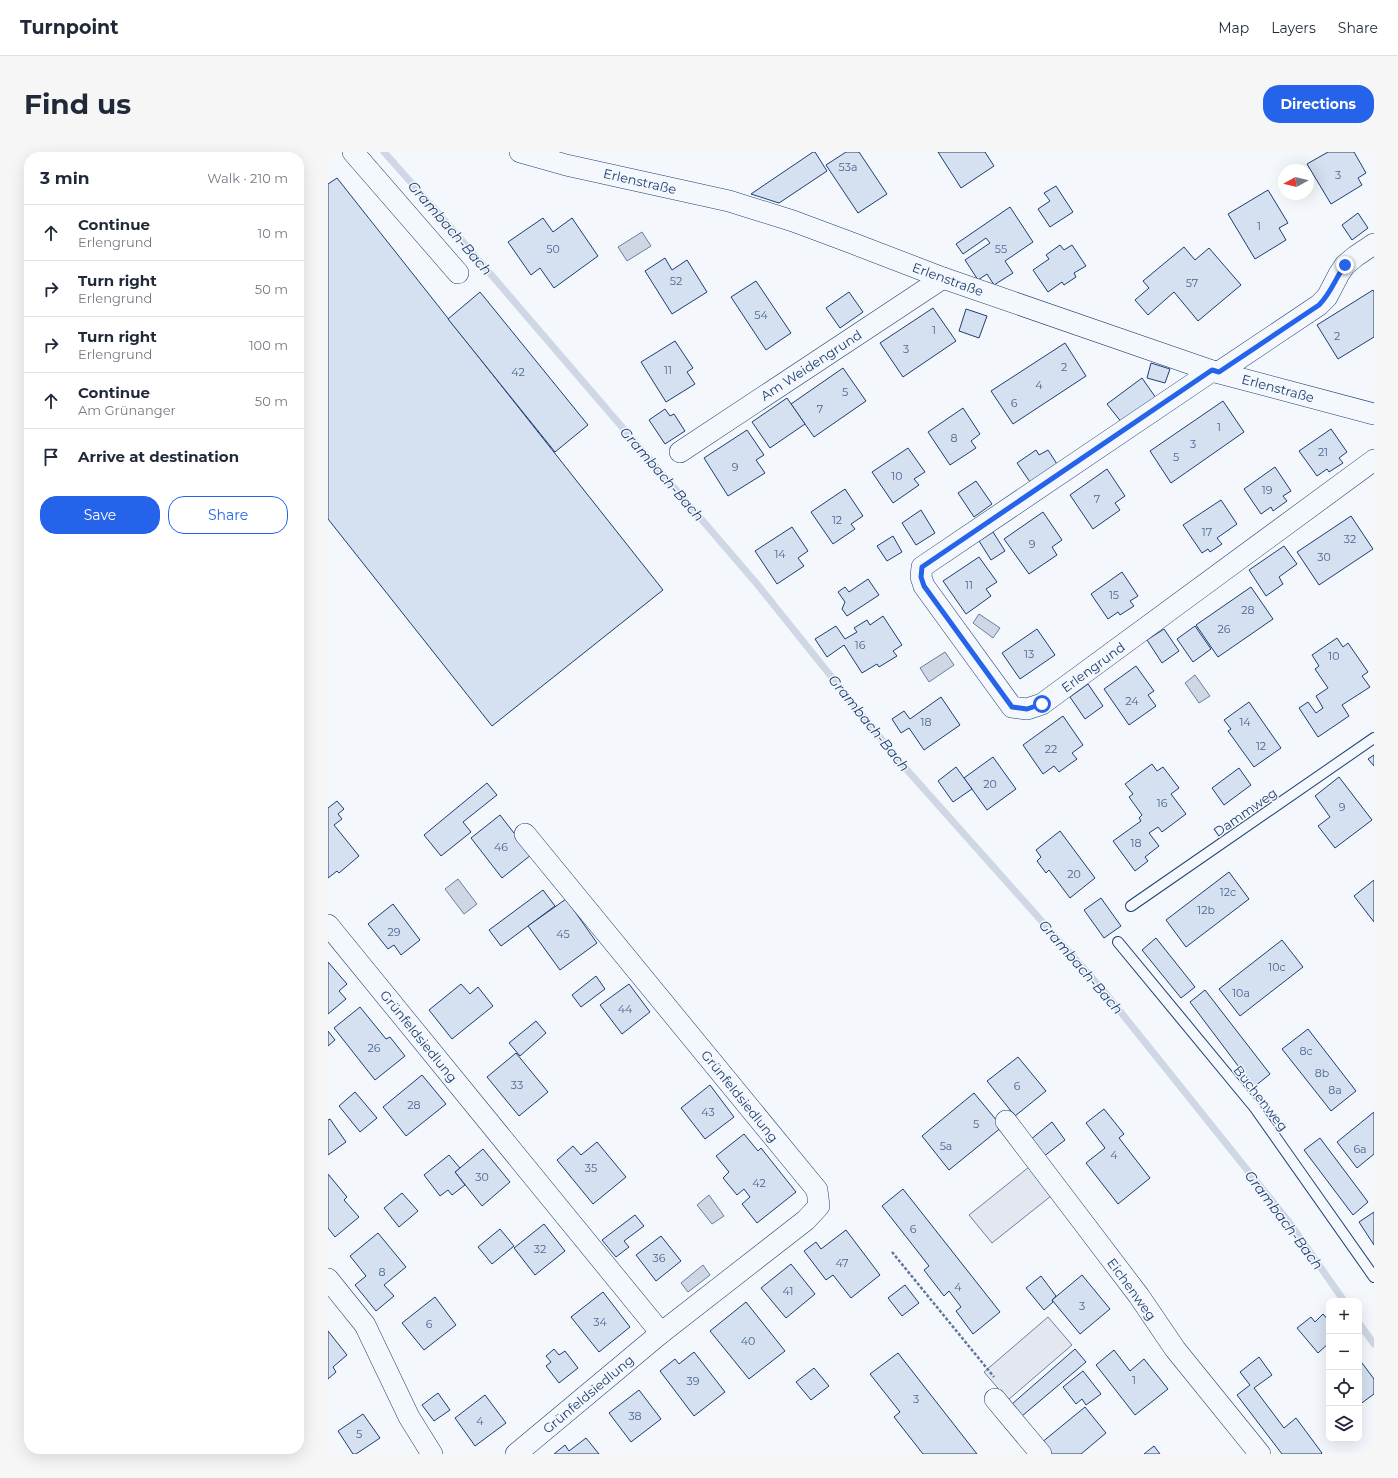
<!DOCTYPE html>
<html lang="en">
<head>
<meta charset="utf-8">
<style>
  :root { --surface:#fff; --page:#f6f6f7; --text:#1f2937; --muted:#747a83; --line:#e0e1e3; --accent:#2563eb }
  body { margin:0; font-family:Montserrat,sans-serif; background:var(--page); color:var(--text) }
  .controls { position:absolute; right:12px; bottom:12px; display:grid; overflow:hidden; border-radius:8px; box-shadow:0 4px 16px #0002 }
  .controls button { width:36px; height:36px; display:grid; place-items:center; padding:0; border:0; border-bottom:1px solid var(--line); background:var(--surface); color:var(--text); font:20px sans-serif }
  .compass { position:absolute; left:950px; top:12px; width:36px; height:36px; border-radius:50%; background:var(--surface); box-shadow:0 4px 16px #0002; rotate:262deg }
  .stop { position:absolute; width:12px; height:12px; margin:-9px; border:3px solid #2563eb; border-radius:50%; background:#fff }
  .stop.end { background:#2563eb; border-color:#fff; box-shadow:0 1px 4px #0008 }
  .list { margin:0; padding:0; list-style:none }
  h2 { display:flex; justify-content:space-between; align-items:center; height:52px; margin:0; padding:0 16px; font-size:17px }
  h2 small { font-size:13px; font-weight:400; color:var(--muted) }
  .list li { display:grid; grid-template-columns:26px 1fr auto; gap:12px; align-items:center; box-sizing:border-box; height:56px; padding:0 16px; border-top:1px solid var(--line) }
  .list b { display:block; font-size:15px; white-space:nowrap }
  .list p { margin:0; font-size:13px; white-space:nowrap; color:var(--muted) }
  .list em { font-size:13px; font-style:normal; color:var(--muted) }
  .actions { display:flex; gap:8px; padding:12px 16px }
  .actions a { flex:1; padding:9px 0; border:1px solid var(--accent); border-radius:16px; text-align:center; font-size:14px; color:var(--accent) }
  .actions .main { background:var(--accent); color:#fff }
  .icon { flex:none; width:22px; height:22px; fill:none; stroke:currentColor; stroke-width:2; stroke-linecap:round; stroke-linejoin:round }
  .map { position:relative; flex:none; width:1046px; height:1302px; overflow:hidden; border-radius:16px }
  header { display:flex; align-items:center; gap:24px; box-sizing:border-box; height:56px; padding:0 20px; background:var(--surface); border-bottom:1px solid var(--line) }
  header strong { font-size:19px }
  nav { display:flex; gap:22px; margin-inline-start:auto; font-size:14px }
  .intro { display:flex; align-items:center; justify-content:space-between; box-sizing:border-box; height:96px; padding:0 24px }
  h1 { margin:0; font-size:28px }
  .button { padding:10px 18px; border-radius:16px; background:var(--accent); color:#fff; font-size:14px; font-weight:700 }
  main { display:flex; gap:24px; padding:0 24px }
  aside { flex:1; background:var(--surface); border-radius:16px; box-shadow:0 4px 16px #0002 }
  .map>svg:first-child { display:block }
  .parking { fill:#e3e8f0; stroke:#687fa3 }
  .water { fill:#cfd7e4; stroke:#687fa3 }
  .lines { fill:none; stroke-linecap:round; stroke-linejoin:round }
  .stream { stroke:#cfd7e4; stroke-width:7 }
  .building { fill:#d5e0f0; stroke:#1d3f73 }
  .lane-casing { stroke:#1d3f73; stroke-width:12 }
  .street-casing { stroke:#1d3f73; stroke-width:22 }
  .path { stroke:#5e769c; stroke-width:2.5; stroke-dasharray:3 2; stroke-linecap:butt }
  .lane { stroke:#f4f7fb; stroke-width:10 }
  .street { stroke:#f4f7fb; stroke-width:21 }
  .route { stroke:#2563eb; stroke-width:5 }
  .labels { text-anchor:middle; stroke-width:3; stroke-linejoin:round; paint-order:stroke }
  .number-label { font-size:11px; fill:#4b6792 }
  .street-label { font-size:13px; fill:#1d3f73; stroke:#f4f7fb }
  .water-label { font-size:14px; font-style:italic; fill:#1d3f73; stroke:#f4f7fb }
</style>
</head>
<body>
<header>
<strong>Turnpoint</strong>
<nav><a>Map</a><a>Layers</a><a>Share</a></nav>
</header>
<div class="intro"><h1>Find us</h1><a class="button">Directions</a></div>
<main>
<aside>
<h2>3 min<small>Walk · 210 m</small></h2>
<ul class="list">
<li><svg class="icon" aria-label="ahead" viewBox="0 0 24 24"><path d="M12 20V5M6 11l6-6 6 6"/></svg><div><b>Continue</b><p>Erlengrund</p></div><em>10 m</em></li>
<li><svg class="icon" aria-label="right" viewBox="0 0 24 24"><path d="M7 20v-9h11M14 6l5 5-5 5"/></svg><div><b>Turn right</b><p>Erlengrund</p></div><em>50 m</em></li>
<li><svg class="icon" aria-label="right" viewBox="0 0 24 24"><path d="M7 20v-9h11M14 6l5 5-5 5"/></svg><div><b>Turn right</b><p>Erlengrund</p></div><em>100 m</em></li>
<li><svg class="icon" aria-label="ahead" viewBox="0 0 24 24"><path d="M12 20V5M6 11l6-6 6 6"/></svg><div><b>Continue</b><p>Am Grünanger</p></div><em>50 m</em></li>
<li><svg class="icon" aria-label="arrive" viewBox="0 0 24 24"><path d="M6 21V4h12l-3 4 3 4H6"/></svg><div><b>Arrive at destination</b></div></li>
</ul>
<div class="actions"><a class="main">Save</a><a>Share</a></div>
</aside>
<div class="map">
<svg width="1046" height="1302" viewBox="0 0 1046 1302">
  <rect width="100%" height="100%" fill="#f4f7fb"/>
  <g class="parking">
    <polygon points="701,1015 723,1044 664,1091 641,1063"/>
    <polygon points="720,1165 744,1193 680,1248 656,1220"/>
  </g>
  <g class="water">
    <polygon points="314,80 323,94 299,109 290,95"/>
    <polygon points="651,462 672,476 665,486 645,471"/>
    <polygon points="617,500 626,513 601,530 592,516"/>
    <polygon points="867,523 882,544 871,551 857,531"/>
    <polygon points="130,727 149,752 136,762 117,737"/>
    <polygon points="381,1043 396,1064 384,1072 369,1053"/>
    <polygon points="375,1113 382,1123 360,1140 353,1131"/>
  </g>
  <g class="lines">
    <g class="stream">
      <polyline points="56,0 111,62 429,432 571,609 775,838 961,1070 1016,1149"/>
      <polyline points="1031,1171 1046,1192"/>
    </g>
  </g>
  <g class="building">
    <polygon points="485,0 487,0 499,19 451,51 423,42"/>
    <polygon points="518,0 531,0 559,42 530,61 498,13"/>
    <polygon points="610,0 657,0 666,14 633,36"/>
    <polygon points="1000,0 1026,0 1038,21 1030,26 1034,33 1003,52 979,12"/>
    <polygon points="9,26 335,438 164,574 0,367 0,32"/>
    <polygon points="728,34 745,60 722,75 710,57 722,49 716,41"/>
    <polygon points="940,38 960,71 951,76 958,88 927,107 900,62"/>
    <polygon points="682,55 705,90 677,109 685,121 666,133 659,122 650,128 637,108 662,91 658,86 635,102 628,92"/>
    <polygon points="1030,61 1040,76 1024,88 1014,73"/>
    <polygon points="215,66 225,80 244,66 270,104 226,136 212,116 203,123 180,90"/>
    <polygon points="732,93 736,98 744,93 758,114 746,121 748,125 736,133 734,130 720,140 705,118 721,107 718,103"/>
    <polygon points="856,95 867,108 881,96 913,133 870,169 846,140 820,163 807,148 821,136 815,129"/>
    <polygon points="337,106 344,118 359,108 379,140 344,162 317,119"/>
    <polygon points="428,129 463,181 438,198 403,145"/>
    <polygon points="1045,138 1046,140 1046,185 1010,207 989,173"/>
    <polygon points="152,140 260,273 227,300 120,167"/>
    <polygon points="521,140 535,160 512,176 498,156"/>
    <polygon points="605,156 628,189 575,225 552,191"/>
    <polygon points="638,157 659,164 651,186 631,179"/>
    <polygon points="347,189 365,216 359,220 367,232 338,250 313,210"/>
    <polygon points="737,191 758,224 685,272 663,239"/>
    <polygon points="823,211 842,217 837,231 819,226"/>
    <polygon points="515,216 538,249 486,285 463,252"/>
    <polygon points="814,226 828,246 794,271 779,252"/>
    <polygon points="459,246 477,272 442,296 424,270"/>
    <polygon points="895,249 916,280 843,331 822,299"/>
    <polygon points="635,256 652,282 643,289 648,296 622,313 600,280"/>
    <polygon points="337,257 342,264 346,262 357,279 337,292 321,268"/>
    <polygon points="1003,277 1019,300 1011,306 1015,311 1001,320 999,317 989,324 971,299"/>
    <polygon points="419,278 436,303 428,308 437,321 400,344 376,306"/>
    <polygon points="580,296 597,320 586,327 591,333 565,351 544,320"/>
    <polygon points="708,298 711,303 720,298 729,312 702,330 689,311"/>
    <polygon points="947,315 963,339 955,344 959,349 945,359 943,355 933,362 916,337"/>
    <polygon points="779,317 797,344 787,351 792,358 765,377 742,343"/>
    <polygon points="648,329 664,352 646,365 630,341"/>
    <polygon points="517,337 535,364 523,372 527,377 505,392 483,360"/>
    <polygon points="893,348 909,372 889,386 894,392 882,400 880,397 874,401 855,373"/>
    <polygon points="593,358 607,381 588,393 574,371"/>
    <polygon points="715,360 734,388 724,395 729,403 701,422 676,387"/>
    <polygon points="1023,364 1045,397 991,433 969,400"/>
    <polygon points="464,375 480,399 470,406 476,414 449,432 427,399"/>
    <polygon points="665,380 677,399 663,408 651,389"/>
    <polygon points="565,384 574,400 559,409 549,394"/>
    <polygon points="956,394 969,412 951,425 955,432 938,444 921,418"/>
    <polygon points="651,405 669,430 658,437 663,444 638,462 615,429"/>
    <polygon points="794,420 810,444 802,449 806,454 792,463 790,460 780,467 763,442"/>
    <polygon points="540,427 551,443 519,464 514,457 517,450 510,440 517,435 521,440"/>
    <polygon points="923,435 945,467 890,505 868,473"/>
    <polygon points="555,464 574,493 565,499 569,504 551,515 549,512 534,521 516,493 499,505 487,487 508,474 517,487 529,480 526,476 539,468 542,473"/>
    <polygon points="867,474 883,497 865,510 849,487"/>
    <polygon points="709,477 727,503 692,527 674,501"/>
    <polygon points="836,477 851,499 834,511 819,488"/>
    <polygon points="1009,486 1015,495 1020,491 1040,520 1034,524 1042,535 1014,553 1021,564 990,585 971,556 980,550 988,561 995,556 988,544 1000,536 987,517 991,514 984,503"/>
    <polygon points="808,514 826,539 820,543 828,554 801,573 776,537"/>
    <polygon points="760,532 775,554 757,567 742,545"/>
    <polygon points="613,545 632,573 596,598 581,576 573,581 564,567 576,559 582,567"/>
    <polygon points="921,550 953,596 926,615 900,579 903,577 896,568"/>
    <polygon points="735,564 755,593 744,601 749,607 731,620 726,614 715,622 695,593"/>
    <polygon points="1046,603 1046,614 1040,607"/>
    <polygon points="665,605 688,637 659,658 636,626"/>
    <polygon points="824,612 829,619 835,615 851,636 843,642 858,662 834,680 830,675 821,681 831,694 817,705 820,709 807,719 785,689 813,669 811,666 814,663 801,645 805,642 797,632"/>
    <polygon points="628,615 644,637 625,650 610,629"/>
    <polygon points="911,616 923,633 896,653 884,636"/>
    <polygon points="1011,625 1044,668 1007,696 990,674 1002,665 987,644"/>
    <polygon points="159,631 169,643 135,670 143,680 113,704 96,683"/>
    <polygon points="9,649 16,657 10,662 14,667 6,673 31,704 11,721 9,719 0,726 0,656"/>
    <polygon points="172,663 203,703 174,726 143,686"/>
    <polygon points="732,679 767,726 742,746 721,718 718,721 709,709 713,705 708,698"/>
    <polygon points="901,720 921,747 858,795 838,768"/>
    <polygon points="1046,728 1046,770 1026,744"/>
    <polygon points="215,738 227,754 173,794 161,778"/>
    <polygon points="773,746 793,774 776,786 756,758"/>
    <polygon points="238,747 269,791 232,818 200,774"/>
    <polygon points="65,752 92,788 73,803 66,793 60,797 40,772"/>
    <polygon points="828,786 867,835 853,846 814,798"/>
    <polygon points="954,788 975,815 912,864 891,837"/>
    <polygon points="0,810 19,832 11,839 18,847 0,862"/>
    <polygon points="268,824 277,837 253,855 244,843"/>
    <polygon points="133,832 142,842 150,835 165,854 124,887 101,858"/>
    <polygon points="301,832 322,860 294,882 272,853"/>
    <polygon points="877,838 942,922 926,935 862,850"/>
    <polygon points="32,855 58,887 62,885 77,904 47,928 6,876"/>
    <polygon points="208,869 218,881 192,904 181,891"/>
    <polygon points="980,877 1028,939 1003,959 954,897"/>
    <polygon points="0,879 7,888 0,894"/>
    <polygon points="188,901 220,940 191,964 159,925"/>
    <polygon points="690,905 718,939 687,964 659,929"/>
    <polygon points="94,923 118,952 78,984 55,955"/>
    <polygon points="382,933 406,965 377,987 353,956"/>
    <polygon points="27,940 49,966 32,980 11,954"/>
    <polygon points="646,941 674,975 621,1018 594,984"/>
    <polygon points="776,957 796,982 791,986 822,1026 790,1052 758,1011 777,996 758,971"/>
    <polygon points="1046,960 1046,1002 1029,1016 1009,990"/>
    <polygon points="2,967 18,990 0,1003 0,968"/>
    <polygon points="724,970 737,988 715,1005 702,988"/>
    <polygon points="416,982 430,999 433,996 468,1040 429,1071 414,1052 422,1045 416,1037 409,1043 395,1026 401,1020 388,1004"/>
    <polygon points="992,986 1040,1050 1025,1063 976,998"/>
    <polygon points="269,990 298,1025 265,1052 229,1008 245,994 253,1003"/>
    <polygon points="155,997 182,1030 154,1054 127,1020"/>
    <polygon points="121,1003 132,1016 127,1020 137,1033 124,1043 120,1038 112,1044 96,1023"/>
    <polygon points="0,1022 19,1045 16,1048 31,1065 7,1085 0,1076"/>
    <polygon points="575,1037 672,1160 645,1182 628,1159 633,1155 621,1139 616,1144 596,1118 601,1114 554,1054"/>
    <polygon points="74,1041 90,1059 71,1075 56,1056"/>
    <polygon points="1046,1060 1046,1093 1031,1070"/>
    <polygon points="307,1063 316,1074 296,1089 301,1095 288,1105 274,1088"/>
    <polygon points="216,1072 237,1099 207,1123 186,1096"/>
    <polygon points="172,1077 186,1094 164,1112 150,1095"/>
    <polygon points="518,1078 552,1123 523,1146 505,1123 498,1128 476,1099 488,1090 493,1097"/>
    <polygon points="50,1081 78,1115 56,1133 66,1144 48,1159 27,1133 38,1124 22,1104"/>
    <polygon points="333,1084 353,1109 328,1129 308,1103"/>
    <polygon points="463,1112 487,1142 458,1166 433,1136"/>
    <polygon points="754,1123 782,1157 752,1182 724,1148"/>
    <polygon points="713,1124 728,1144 724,1148 725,1150 716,1158 698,1136"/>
    <polygon points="577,1133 591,1151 574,1164 560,1146"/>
    <polygon points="275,1140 302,1175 271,1200 243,1165"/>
    <polygon points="107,1145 128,1173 96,1198 74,1171"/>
    <polygon points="418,1150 457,1199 421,1227 382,1179"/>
    <polygon points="995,1162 1001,1169 1001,1191 990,1201 969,1176 983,1165 987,1170"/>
    <polygon points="0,1179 19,1203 5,1215 8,1220 0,1227"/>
    <polygon points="226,1197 231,1203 237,1199 250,1216 231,1231 218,1214 223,1210 218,1204"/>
    <polygon points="747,1197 758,1210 694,1264 684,1252"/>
    <polygon points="786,1198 802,1219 816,1207 840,1237 807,1263 768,1213"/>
    <polygon points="366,1200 397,1240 366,1264 332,1219 347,1207 351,1212"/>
    <polygon points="570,1201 649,1302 595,1302 566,1265 572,1260 542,1222"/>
    <polygon points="931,1205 944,1223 926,1236 956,1276 968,1266 994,1301 993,1302 954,1302 909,1243 922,1233 912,1220"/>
    <polygon points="1031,1207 1046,1227 1046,1242 1031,1253"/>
    <polygon points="486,1216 501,1234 483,1248 468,1230"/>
    <polygon points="755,1219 773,1242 758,1253 754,1247 748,1252 735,1235"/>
    <polygon points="311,1238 333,1267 303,1290 281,1261"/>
    <polygon points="110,1241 122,1258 106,1269 94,1253"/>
    <polygon points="157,1243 178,1271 147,1294 127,1266"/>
    <polygon points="757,1255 778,1281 753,1302 722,1302 713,1291"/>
    <polygon points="35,1262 52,1286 28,1302 25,1302 10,1279"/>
    <polygon points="258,1286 271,1302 226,1302 237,1293 241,1299"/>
    <polygon points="826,1294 832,1302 816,1302"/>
  </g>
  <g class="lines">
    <g class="lane-casing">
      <g id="lane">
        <polyline points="803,754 1046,586"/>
        <polyline points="790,790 927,956 1046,1125"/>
      </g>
    </g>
    <g class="street-casing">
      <g id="street">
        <polyline points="25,0 130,121"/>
        <polyline points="192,0 238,13 401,49 465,69 524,91 615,126 884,219 1046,262"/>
        <polyline points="884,219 594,415 593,425 596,434 684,555 699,557 714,552 1046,308"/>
        <polyline points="891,220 991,153 999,145 1011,122 1017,113 1028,104 1046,92"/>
        <polyline points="352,300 615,126"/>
        <polyline points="0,773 333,1181"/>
        <polyline points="678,969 811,1144 847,1197 932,1302"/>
        <polyline points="0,1127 37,1173 81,1265 104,1302"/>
        <polyline points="667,1247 713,1302"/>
        <polyline points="188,1302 333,1181 478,1068 491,1054 489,1038 197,682"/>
      </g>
    </g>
    <polyline class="path" points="564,1100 666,1225"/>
    <use href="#lane" class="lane"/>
    <use href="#street" class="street"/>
  </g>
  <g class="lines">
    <path class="route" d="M714,552L699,557L684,555L596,434L593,425L594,415L884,218L891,220L991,153C1003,141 1007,127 1017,113"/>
  </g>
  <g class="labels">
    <g class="number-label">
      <text x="520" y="19">53a</text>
      <text x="1010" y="27">3</text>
      <text x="931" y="78">1</text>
      <text x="225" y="101">50</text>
      <text x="673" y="101">55</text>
      <text x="348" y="133">52</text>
      <text x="864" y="135">57</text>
      <text x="433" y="167">54</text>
      <text x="606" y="182">1</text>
      <text x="1009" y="188">2</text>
      <text x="578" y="201">3</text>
      <text x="736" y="219">2</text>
      <text x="340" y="222">11</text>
      <text x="190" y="224">42</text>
      <text x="711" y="237">4</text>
      <text x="517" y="244">5</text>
      <text x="686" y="255">6</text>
      <text x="492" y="261">7</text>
      <text x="891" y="279">1</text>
      <text x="626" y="290">8</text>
      <text x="865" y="296">3</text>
      <text x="995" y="304">21</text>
      <text x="848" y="309">5</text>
      <text x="407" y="319">9</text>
      <text x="569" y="328">10</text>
      <text x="939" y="342">19</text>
      <text x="769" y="351">7</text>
      <text x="509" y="372">12</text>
      <text x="879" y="384">17</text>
      <text x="1022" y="391">32</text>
      <text x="704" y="396">9</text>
      <text x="452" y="406">14</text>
      <text x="996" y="409">30</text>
      <text x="641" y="437">11</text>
      <text x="786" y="447">15</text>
      <text x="920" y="462">28</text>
      <text x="896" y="481">26</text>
      <text x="532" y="497">16</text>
      <text x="701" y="506">13</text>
      <text x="1006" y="508">10</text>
      <text x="804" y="553">24</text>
      <text x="598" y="574">18</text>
      <text x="917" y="574">14</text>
      <text x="933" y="598">12</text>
      <text x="723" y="601">22</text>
      <text x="662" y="636">20</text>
      <text x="834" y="655">16</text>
      <text x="1014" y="659">9</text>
      <text x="808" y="695">18</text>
      <text x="173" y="699">46</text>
      <text x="746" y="726">20</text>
      <text x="900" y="744">12c</text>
      <text x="878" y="762">12b</text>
      <text x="66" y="784">29</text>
      <text x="235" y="786">45</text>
      <text x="949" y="819">10c</text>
      <text x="913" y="845">10a</text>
      <text x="297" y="861">44</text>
      <text x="46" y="900">26</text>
      <text x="978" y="903">8c</text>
      <text x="994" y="925">8b</text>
      <text x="189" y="937">33</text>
      <text x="689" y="938">6</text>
      <text x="1007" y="942">8a</text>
      <text x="86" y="957">28</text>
      <text x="380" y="964">43</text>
      <text x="648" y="976">5</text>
      <text x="618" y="998">5a</text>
      <text x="1032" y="1001">6a</text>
      <text x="786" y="1007">4</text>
      <text x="263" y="1020">35</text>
      <text x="154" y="1029">30</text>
      <text x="431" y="1035">42</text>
      <text x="585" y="1081">6</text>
      <text x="212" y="1101">32</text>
      <text x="331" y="1110">36</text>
      <text x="514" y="1115">47</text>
      <text x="54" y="1124">8</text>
      <text x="630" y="1139">4</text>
      <text x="460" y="1143">41</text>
      <text x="754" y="1158">3</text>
      <text x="272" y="1174">34</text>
      <text x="101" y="1176">6</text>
      <text x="420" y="1193">40</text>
      <text x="806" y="1232">1</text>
      <text x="365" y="1233">39</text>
      <text x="588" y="1251">3</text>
      <text x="307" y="1268">38</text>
      <text x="152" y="1273">4</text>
      <text x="31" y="1286">5</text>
    </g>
    <g class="street-label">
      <text transform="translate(312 29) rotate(13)" y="5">Erlenstraße</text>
      <text transform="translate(620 127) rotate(20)" y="5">Erlenstraße</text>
      <text transform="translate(483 213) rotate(-33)" y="5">Am Weidengrund</text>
      <text transform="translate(950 236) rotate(15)" y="5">Erlenstraße</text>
      <text transform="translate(765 515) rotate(-36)" y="5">Erlengrund</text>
      <text transform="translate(917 660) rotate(-35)" y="5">Dammweg</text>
      <text transform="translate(91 884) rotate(51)" y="5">Grünfeldsiedlung</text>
      <text transform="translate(412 944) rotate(51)" y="5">Grünfeldsiedlung</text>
      <text transform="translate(933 946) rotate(52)" y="5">Buchenweg</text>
      <text transform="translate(804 1137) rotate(54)" y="5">Eichenweg</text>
      <text transform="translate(260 1242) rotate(-40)" y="5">Grünfeldsiedlung</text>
    </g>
    <g class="water-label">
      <text transform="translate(122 76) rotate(49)" y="5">Grambach-Bach</text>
      <text transform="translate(334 322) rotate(49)" y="5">Grambach-Bach</text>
      <text transform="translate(541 571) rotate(51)" y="5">Grambach-Bach</text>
      <text transform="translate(753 815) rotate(49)" y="5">Grambach-Bach</text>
      <text transform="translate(956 1068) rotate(53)" y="5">Grambach-Bach</text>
    </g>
  </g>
</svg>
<div class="controls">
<button>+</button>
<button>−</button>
<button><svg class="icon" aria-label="locate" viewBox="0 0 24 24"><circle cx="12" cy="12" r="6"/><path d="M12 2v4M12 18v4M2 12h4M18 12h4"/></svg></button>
<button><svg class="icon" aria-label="layers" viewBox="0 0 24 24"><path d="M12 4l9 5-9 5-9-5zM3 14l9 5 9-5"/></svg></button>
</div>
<svg class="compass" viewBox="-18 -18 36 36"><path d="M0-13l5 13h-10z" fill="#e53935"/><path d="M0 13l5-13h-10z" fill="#747a83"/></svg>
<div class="stop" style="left:714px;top:552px"></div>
<div class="stop end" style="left:1017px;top:113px"></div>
</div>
</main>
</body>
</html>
